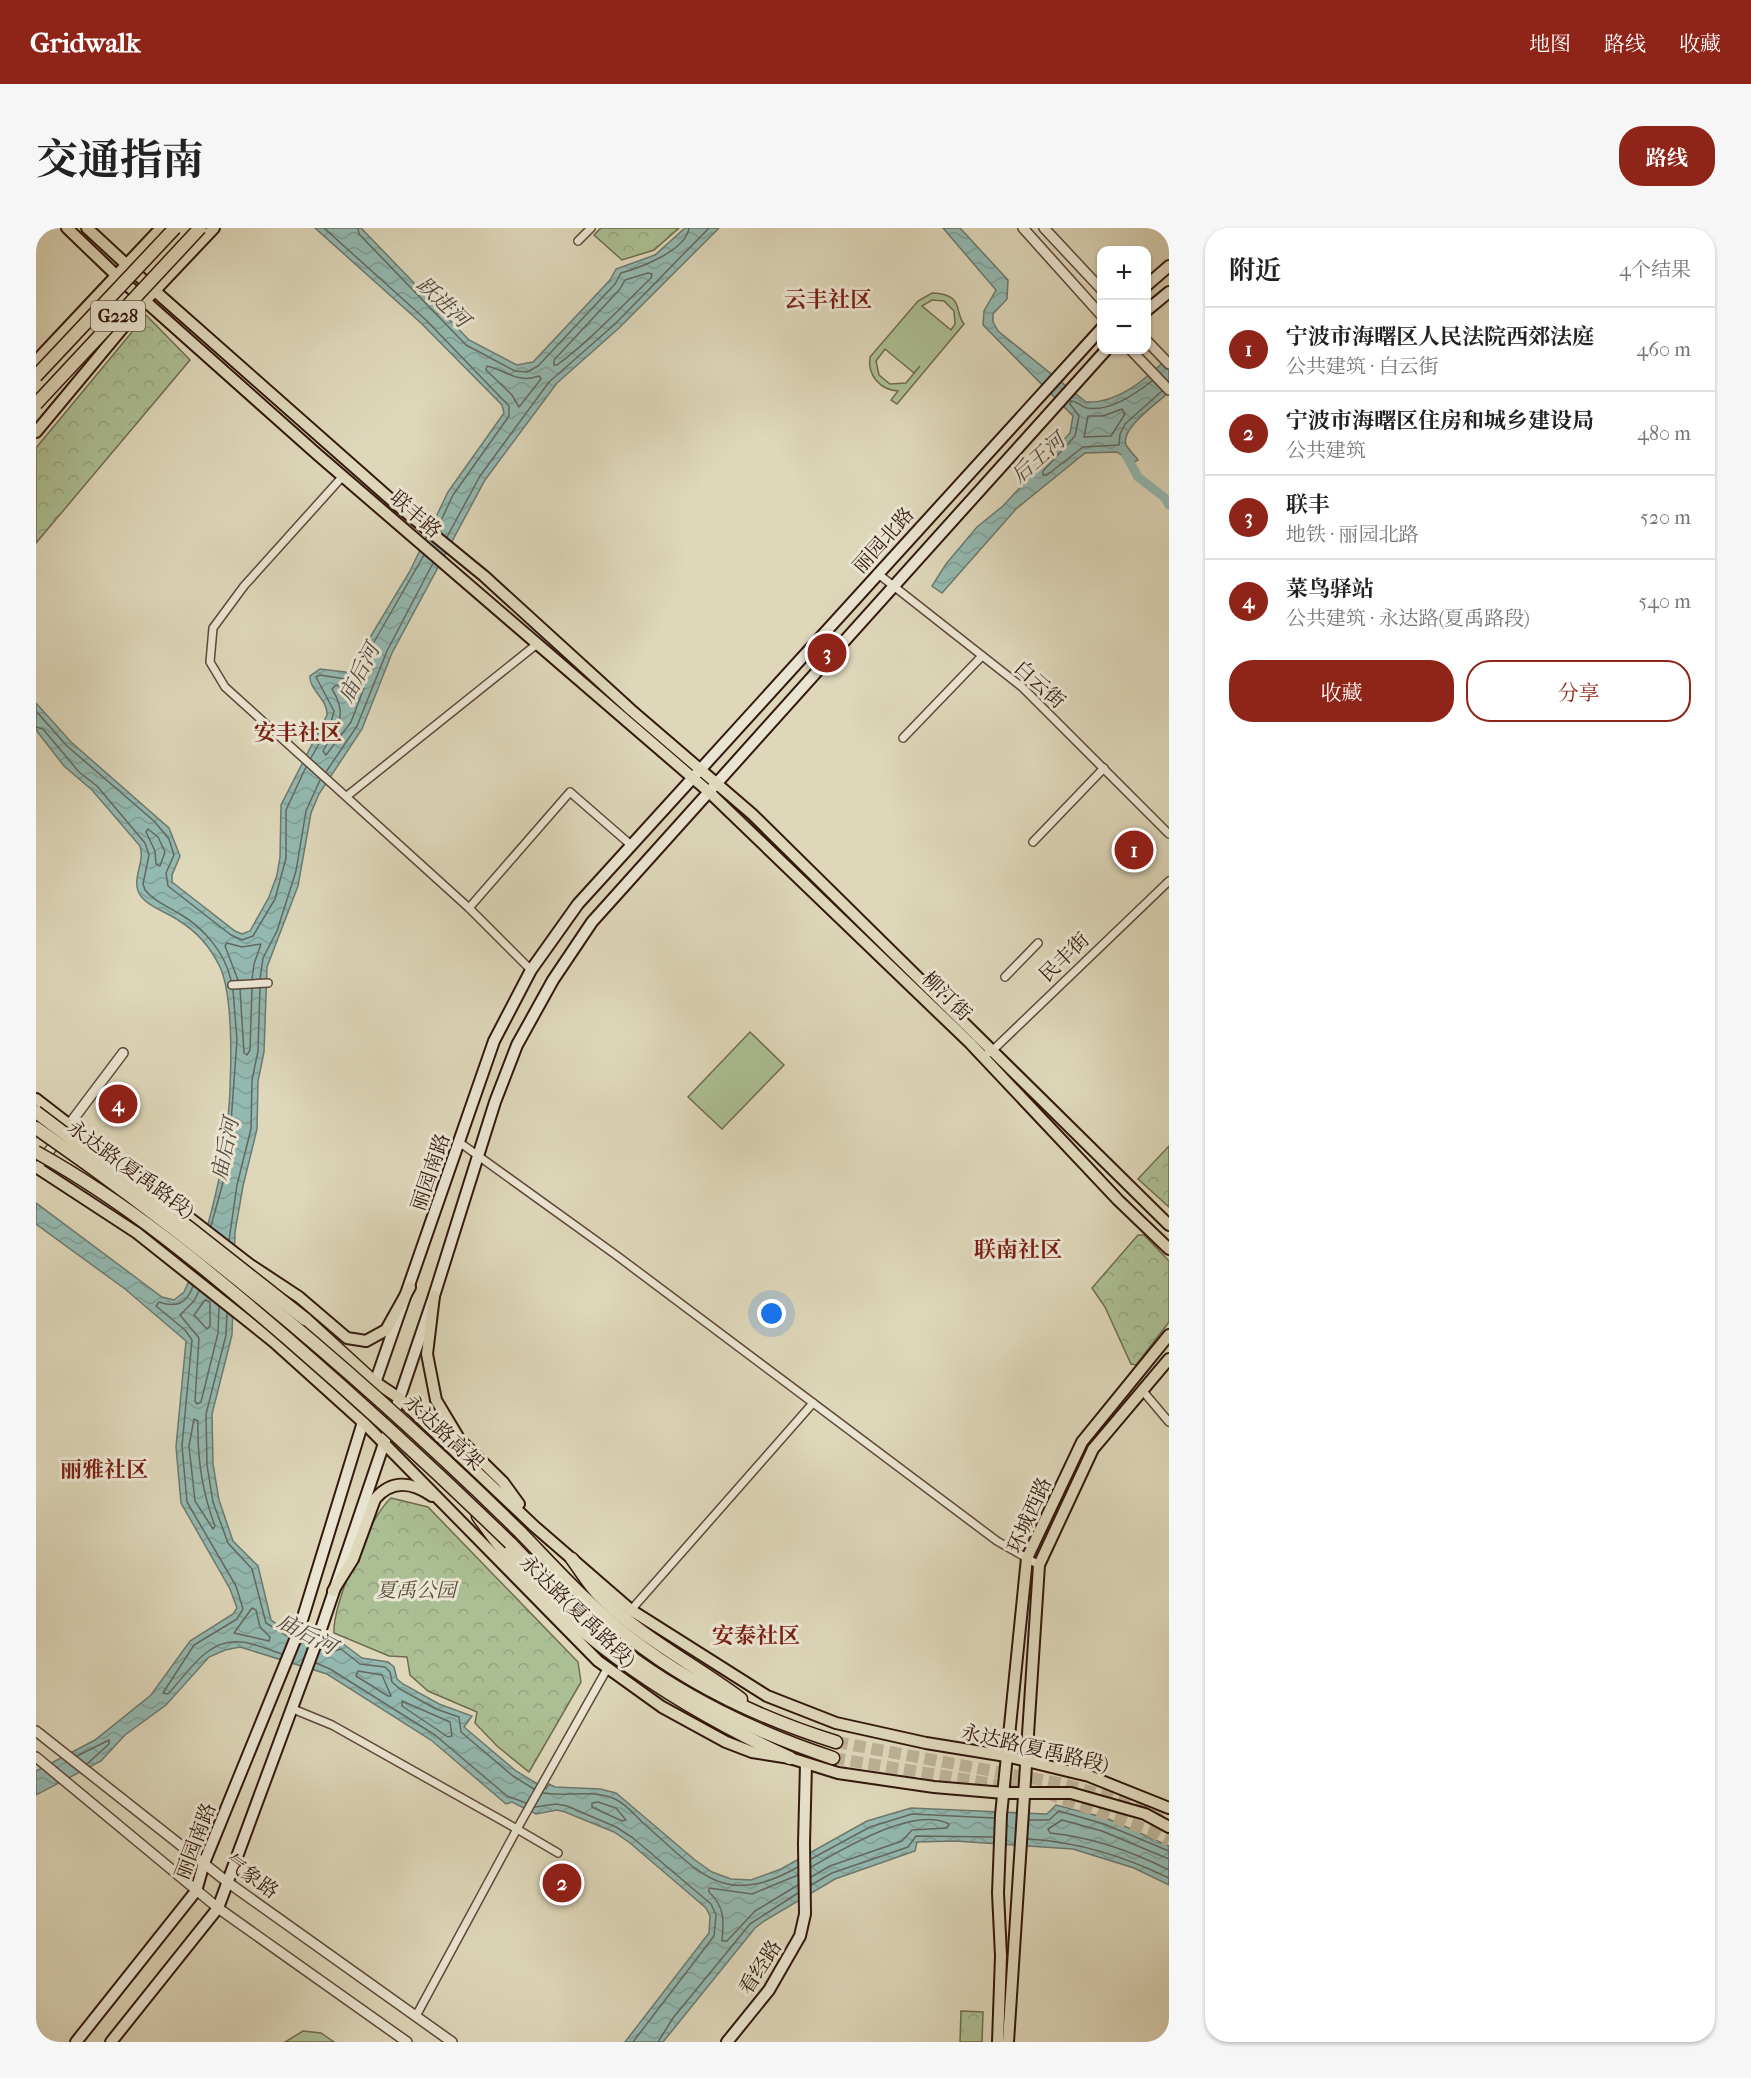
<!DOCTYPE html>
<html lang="zh">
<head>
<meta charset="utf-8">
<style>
  :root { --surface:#fff; --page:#f6f6f6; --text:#222; --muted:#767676; --line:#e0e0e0; --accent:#8f2418 }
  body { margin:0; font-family:"IM FELL French Canon","Noto Serif SC",serif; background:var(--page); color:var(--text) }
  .controls { position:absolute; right:18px; top:18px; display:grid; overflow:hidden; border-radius:12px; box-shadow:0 2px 4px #0004 }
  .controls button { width:54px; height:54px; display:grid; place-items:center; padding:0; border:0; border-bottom:2px solid var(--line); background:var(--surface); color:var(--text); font:30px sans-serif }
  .you { position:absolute; left:736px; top:1086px; width:21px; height:21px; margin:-15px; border:4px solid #fff; border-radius:50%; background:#1a73e8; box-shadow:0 0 0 9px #1a73e833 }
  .badge { display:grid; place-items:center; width:39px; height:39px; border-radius:50%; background:var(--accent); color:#fff; font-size:20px; font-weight:700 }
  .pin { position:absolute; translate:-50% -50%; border:3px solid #fff; box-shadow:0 2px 6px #0006 }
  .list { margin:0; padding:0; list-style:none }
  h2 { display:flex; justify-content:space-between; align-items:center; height:78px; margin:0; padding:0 24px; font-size:26px }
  h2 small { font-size:20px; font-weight:400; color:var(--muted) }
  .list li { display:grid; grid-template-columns:39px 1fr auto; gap:18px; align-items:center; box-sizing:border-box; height:84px; padding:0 24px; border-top:2px solid var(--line) }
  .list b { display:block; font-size:22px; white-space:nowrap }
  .list p { margin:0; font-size:20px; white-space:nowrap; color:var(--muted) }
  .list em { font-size:20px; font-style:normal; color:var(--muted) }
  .actions { display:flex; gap:12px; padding:18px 24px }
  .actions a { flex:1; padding:14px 0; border:2px solid var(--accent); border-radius:24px; text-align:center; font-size:21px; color:var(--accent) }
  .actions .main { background:var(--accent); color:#fff }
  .map { position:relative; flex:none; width:1133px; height:1814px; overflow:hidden; border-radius:24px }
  header { display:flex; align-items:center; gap:36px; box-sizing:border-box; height:84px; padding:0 30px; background:var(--accent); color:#fff }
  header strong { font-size:28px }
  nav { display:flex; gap:33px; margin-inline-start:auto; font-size:21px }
  .intro { display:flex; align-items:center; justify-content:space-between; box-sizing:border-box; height:144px; padding:0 36px }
  h1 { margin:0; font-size:42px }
  .button { padding:15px 27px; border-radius:24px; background:var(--accent); color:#fff; font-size:21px; font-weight:700 }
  main { display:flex; gap:36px; padding:0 36px }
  aside { flex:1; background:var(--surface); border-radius:24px; box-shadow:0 2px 4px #0004 }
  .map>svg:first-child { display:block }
  .forest { fill:url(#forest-crowns); stroke:#706c50; stroke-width:1.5 }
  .garden { fill:#acbf94; stroke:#706c50; stroke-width:1.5; fill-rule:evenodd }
  .water { fill:url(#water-waves); stroke:#6d796f; stroke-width:1.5 }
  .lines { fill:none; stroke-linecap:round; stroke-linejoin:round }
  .shore { stroke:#63685f; stroke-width:1.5 }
  .canal { stroke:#93b9b1; stroke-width:9 }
  .trunk-tunnel { stroke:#bcb197; stroke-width:12; stroke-dasharray:12 6; stroke-linecap:butt }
  .minor-casing { stroke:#5e4838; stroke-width:10 }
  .tertiary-casing { stroke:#5e4838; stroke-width:12 }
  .secondary-casing { stroke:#33180d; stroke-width:14 }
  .primary-casing { stroke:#33180d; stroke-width:14 }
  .trunk-casing { stroke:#33180d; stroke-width:15 }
  .minor { stroke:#eae5d2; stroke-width:7 }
  .tertiary { stroke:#eae5d2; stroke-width:9 }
  .secondary { stroke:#eae5d2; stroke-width:10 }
  .primary { stroke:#ded7ba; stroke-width:10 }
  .trunk { stroke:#ded7ba; stroke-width:12 }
  .trunk-bridge-casing { stroke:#33180d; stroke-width:15; stroke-linecap:butt }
  .trunk-bridge { stroke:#ded7ba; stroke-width:12 }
  .labels { text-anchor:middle; stroke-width:6; stroke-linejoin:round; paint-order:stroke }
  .shield { fill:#eae5d2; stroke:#6a5648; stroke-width:1.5 }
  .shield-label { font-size:18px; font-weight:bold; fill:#33180d }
  .street-label { font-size:20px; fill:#33180d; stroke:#eae5d2 }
  .park-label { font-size:20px; font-style:italic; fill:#574a36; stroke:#eae5d2 }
  .water-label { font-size:21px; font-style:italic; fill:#50483e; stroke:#eae5d2 }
  .quarter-label { font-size:22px; font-weight:bold; fill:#7a1f14; stroke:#eae5d2 }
</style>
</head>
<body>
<header>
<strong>Gridwalk</strong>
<nav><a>地图</a><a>路线</a><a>收藏</a></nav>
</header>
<div class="intro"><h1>交通指南</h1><a class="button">路线</a></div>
<main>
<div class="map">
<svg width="1133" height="1814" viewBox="0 0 1133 1814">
  <defs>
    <pattern id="forest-crowns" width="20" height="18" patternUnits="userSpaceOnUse" patternTransform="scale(1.5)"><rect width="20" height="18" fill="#acbf94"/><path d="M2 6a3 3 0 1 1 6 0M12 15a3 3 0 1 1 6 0" fill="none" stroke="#94a37e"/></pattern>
    <pattern id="water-waves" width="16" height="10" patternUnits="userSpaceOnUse" patternTransform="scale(1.5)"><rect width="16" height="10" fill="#93b9b1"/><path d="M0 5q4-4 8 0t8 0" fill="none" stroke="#7f9e97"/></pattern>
  </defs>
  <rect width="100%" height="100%" fill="#ded7ba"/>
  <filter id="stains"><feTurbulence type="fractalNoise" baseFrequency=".00333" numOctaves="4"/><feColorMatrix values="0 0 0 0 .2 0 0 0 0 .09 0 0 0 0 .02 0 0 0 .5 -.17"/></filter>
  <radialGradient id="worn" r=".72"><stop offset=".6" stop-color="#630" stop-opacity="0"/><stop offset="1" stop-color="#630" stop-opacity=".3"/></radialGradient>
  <g class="forest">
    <polygon points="565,0 643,0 618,22 586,32 558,7"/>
    <polygon points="110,87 154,132 0,315 0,220"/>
    <polygon points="1133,918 1133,979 1102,951"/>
    <polygon points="1102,1007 1108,1007 1133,1033 1133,1094 1100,1137 1095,1136 1069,1079 1056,1060"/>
    <path d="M355,1270L392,1279L542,1434L545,1454L493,1544L461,1518L439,1495L441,1484L392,1463L374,1447L371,1429L353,1428L298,1405C296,1377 334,1288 355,1270Z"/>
    <polygon points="925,1783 947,1784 946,1814 924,1814"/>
  </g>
  <g class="garden">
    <path d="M896,65C929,66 918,84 928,96L861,176L855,172L862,163C845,162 831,148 834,129L882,73ZM896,72L908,73L918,83L919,96L915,102L886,78ZM849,121L878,145L884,138L870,155L854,156L843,147L840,133Z"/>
    <polygon points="714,804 748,837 686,901 652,869"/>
    <polygon points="267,1803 285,1805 298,1814 249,1814"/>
  </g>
  <g class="water">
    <path d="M279,0H325L433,112L481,137L497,134L574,52L580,41L619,27L649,0H683L583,100L521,155L449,252L356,425L326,501L283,566L275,585L262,658L231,739L228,824L222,853L221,901L207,958L199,1004L196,1107L176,1186L177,1236L183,1272L197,1313L222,1338L235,1392L248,1401L295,1418L306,1415L326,1430L352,1434L358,1439L361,1451L367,1456L403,1476L436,1488L428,1499L480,1543L510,1561L513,1556L519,1559L564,1561L580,1565L659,1632L676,1644L695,1651L715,1652L745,1641L831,1593L875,1580L1011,1586L1020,1577L1070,1590L1133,1618V1657L1098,1640L1037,1621L919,1613L881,1614L879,1623L799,1651L728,1693L719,1700L627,1814H589L673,1705L674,1688L670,1680L594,1615L578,1604L529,1584L521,1582L500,1586L476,1574L470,1576L395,1512L291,1446L204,1419L189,1422L173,1429L130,1477L89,1507L65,1533L0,1567V1543L59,1512L115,1467L154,1413L197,1386L201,1380L194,1361L145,1275L140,1219L150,1113L89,1061L0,996V975L126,1069L138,1072L148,1064C166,1026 177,979 186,938C195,896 201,776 184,739C175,720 160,703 142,692C129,683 108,678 102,663C97,648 109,634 104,618L56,562L28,538L0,502V475L35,514L133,600L144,628L136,647V654L199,703L206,706L214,703L233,669L241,647L244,629L245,577L291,487C292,471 273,462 274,448L284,441L318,445L324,426L374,343L412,264L468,185L466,177L385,95Z"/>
    <path d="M907,0H924L972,52L971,71L957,86V94L962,103L1050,174C1083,176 1110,150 1133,129V164C1122,175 1084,200 1090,217C1093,222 1099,228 1102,232L1093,237L1090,230L1081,224L1049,225L980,281L906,365L896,358L910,336L941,299L967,278L1034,205L1037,188L947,97L948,83L960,62Z"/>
  </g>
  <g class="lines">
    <g class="shore">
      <polyline points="288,0 389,91 473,178 473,188 417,267 401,301"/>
      <path d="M322,0L323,6L430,117L479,143L491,144L502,138L579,56L585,45C603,40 650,23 653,0"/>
      <path d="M612,45L616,46L615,50C585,79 555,112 521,137H518V132L584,61L589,52Z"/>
      <path d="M451,138C470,142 481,156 503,148L505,151L483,179L476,167L450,142Z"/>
      <path d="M1116,153C1099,166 1074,184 1051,180C1045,179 1041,173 1035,173L1034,176L1043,188L1039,208L1007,243V247H1011L1047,219L1083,217L1084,206L1089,196L1126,163"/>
      <polygon points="1086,181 1089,186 1075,208 1048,209 1052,188 1067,188"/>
      <polyline points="411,309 444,248 513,154 579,96 673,0"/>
      <path d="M300,457L315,460L325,457L328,460L315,494L290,527L287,523C301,498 313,488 296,461Z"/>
      <polyline points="0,483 31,518 118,593 133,611 138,627 130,645 132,658 195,707 206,712 217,708 239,671 250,630 250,582 270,539"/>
      <path d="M0,499L7,501L43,544L61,558L109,615L113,627L107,656L109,662C119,674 131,678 144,686C168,700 189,725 195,752"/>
      <polyline points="275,530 295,494 298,483 280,449 284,447 315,452 322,449 330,428 388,327"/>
      <polyline points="290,544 321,498 351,423 397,335"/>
      <polygon points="112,601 122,609 129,624 124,638 120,636 119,623 110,604"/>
      <polyline points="224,751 227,730 241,703 260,643 270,583 284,552"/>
      <polyline points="202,752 189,718 191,715 206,719 225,716 218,736 216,751"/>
      <polyline points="204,761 208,825 211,827 214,822 216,761"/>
      <polyline points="175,998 192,936 201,812 197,762"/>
      <polyline points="193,1012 201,957 215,901 216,852 222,823 224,760"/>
      <path d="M157,1058C151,1076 140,1080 123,1074L120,1078L149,1102L156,1112L146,1218L151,1274L200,1358L207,1381L201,1391L158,1417L127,1465L132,1466C152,1445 171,1410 205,1414C219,1415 233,1422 246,1426"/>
      <polyline points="163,1063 158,1073 144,1087 163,1110 159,1173 161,1176 165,1174 182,1105 183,1079"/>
      <polygon points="169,1072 174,1074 174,1098 171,1101 158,1087"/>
      <polyline points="191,1085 190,1107 170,1186 171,1237 177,1274 192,1315 216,1341 230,1395 253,1409"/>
      <path d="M158,1191L162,1193C161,1230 166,1264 179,1298L177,1301L159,1273L153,1218Z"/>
      <polygon points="216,1380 220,1382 224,1399 234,1409 233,1413 198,1405"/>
      <polyline points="285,1421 295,1424 305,1421 324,1436 349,1439 354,1444 356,1454 364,1461 400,1481 423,1489 425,1504 477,1548 498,1561"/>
      <polyline points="280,1435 294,1441 399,1507 471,1568 490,1575"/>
      <polygon points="322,1443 346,1447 355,1468 352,1468 320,1448"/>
      <polygon points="366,1473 414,1494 416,1508 412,1509 366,1478"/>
      <polyline points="41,1528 73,1512 73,1516 51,1536"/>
      <path d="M507,1565C529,1569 557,1561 579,1571C590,1576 599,1587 607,1595C663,1643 686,1682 762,1639"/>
      <polygon points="562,1574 580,1580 590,1592 586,1593 556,1579 556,1575"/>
      <polyline points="499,1579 520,1576 531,1578 580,1599 597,1610 675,1676 680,1687 678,1708 597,1814"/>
      <polyline points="993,1592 1013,1592 1023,1583 1068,1596 1133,1623"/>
      <path d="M992,1611C1043,1614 1087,1628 1133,1650"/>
      <polyline points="775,1631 834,1599 876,1586 958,1590"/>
      <path d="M1133,1631L1066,1603L1026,1592L1012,1601L1014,1605C1057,1609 1095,1623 1133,1642"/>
      <path d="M775,1639C806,1622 878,1577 913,1596L911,1600L876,1602L866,1613L794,1638L775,1649"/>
      <path d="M762,1647L716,1666L673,1660V1664C689,1679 688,1693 686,1713H691L719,1683L762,1657"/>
      <polyline points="775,1657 796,1645 872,1619 880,1608 957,1609"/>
      <polyline points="622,1814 637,1790 714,1696 762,1665"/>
    </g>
    <polyline class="canal" points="1090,227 1102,249 1129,270 1133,277"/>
    <g class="trunk-tunnel">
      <polyline points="800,1514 1027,1556 1081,1571 1133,1592"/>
      <polyline points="797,1530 994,1562"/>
      <polyline points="1011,1565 1114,1603 1133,1613"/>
    </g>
    <g class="minor-casing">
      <g id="minor">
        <polyline points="542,13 555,0"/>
        <polyline points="307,248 208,358 177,400 174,434 189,459 433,680 495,742"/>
        <polyline points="841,345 986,459 1133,606"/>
        <polyline points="867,510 946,428"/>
        <polyline points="311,568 501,416"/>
        <polyline points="997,614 1068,540"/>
        <polyline points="433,680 534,564 595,617"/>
        <polyline points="969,749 1002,715"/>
        <polyline points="196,757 232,755"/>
        <polyline points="946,829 957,822 1133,653"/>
        <polyline points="423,914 580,1027 961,1313 1003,1337"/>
        <polyline points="1106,1162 1133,1194"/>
        <polyline points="595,1382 777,1175"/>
        <polyline points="257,1481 296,1497 481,1601 380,1788"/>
        <polyline points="522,1625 481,1601 571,1441"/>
      </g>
    </g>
    <g class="tertiary-casing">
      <g id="tertiary">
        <polyline points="987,0 1066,88"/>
        <polyline points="1008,0 1066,62"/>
        <polyline points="1110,112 1133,136"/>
        <polyline points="1095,122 1133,162"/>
        <polyline points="5,934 87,825"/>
        <polyline points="0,1503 190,1653 416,1814"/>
        <polyline points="0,1529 182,1680 371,1814"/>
      </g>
    </g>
    <g class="secondary-casing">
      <g id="secondary">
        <polyline points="1110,58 1133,38"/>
        <polyline points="1110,83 1133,64"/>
        <polyline points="40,1814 160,1663 168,1635 263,1402 339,1155 458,813 495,742 542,676 1066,100"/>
        <polyline points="75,1814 182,1680 283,1407 398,1068 459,874 481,817 517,752 556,694 1070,122"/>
        <polyline points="691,1814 733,1762 764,1708 769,1686 768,1616 770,1536"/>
      </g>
    </g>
    <g class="primary-casing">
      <g id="primary">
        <polyline points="31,0 81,48 282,227 672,563 934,815 1082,972 1133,1021"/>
        <polyline points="51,0 119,63 360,276 448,348 595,482 716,586 1133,997"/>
        <polyline points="0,133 125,0"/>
        <polyline points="0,204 109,73 178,0"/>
        <polyline points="0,871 213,1036 263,1069 311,1110 330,1113 350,1102 374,1059"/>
        <polyline points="0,939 101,1005 238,1114 329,1196 562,1433 626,1479 690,1514 716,1524 754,1530 802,1545 898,1559 968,1565 1035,1565 1109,1586 1133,1599"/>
        <polyline points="398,1068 391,1126 400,1172 424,1212 467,1254 483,1276"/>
        <polyline points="333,1150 363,1170 498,1298 595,1382 731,1468 800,1495 890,1515 970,1528 1053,1548 1133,1580"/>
        <path d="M297,1363L317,1331L339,1271C356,1251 376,1254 396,1268"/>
        <polyline points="962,1814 965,1728 962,1665 965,1587 991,1330 1046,1214 1133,1107"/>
        <polyline points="972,1814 1003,1337 1057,1221 1133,1131"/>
      </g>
    </g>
    <g class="trunk-casing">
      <g id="trunk">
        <polyline points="269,1091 339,1155"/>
        <path d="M442,1288C518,1399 633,1474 754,1530"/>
        <path d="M484,1304C519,1340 553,1378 593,1409C654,1457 726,1491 800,1514"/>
        <path d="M474,1315C508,1350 541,1387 579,1417C642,1467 721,1505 797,1530"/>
        <path d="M536,1331C545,1343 553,1357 564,1368C605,1410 658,1436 705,1471"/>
      </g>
    </g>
    <use href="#minor" class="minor"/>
    <use href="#tertiary" class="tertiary"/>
    <use href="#secondary" class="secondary"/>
    <use href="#primary" class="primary"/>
    <use href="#trunk" class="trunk"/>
    <g class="trunk-bridge-casing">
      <g id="trunk-bridge">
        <polyline points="0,148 139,0"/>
        <polyline points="0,176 164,0"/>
        <polyline points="0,884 155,1001 269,1091"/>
        <path d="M0,900C173,1020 334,1157 484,1304"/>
        <path d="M0,924C92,975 173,1043 252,1111C328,1177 402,1245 474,1315"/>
      </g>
    </g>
    <use href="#trunk-bridge" class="trunk-bridge"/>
  </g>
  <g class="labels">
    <rect class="shield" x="55" y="73" width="54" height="30" rx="4.5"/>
    <g class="shield-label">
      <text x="82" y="94">G228</text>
    </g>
    <g class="street-label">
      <text transform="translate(380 286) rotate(41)" y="7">联丰路</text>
      <text transform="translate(847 312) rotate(-48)" y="7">丽园北路</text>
      <text transform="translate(1004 456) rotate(42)" y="7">白云街</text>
      <text transform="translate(1028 729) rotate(-44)" y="7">民丰街</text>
      <text transform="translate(911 768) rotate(44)" y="7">柳汀街</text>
      <text transform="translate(95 941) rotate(36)" y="7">永达路(夏禹路段)</text>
      <text transform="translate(394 944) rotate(-71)" y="7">丽园南路</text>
      <text transform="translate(408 1204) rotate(43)" y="7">永达路高架</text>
      <text transform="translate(993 1287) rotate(-66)" y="7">环城西路</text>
      <text transform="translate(542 1383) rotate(44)" y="7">永达路(夏禹路段)</text>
      <text transform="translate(999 1520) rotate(13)" y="7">永达路(夏禹路段)</text>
      <text transform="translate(159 1613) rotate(-69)" y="7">丽园南路</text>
      <text transform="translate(216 1648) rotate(36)" y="7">气象路</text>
      <text transform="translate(724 1739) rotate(-57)" y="7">看经路</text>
    </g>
    <g class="park-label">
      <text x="380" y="1369">夏禹公园</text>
    </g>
    <g class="water-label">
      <text transform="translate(407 74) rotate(43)" y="7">跃进河</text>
      <text transform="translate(1002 230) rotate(-41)" y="7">后王河</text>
      <text transform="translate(323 445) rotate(-62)" y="7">庙后河</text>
      <text transform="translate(189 921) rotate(-78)" y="7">庙后河</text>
      <text transform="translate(271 1406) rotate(28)" y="7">庙后河</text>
    </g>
    <g class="quarter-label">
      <text x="792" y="79">云丰社区</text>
      <text x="262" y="512">安丰社区</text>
      <text x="982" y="1029">联南社区</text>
      <text x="68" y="1249">丽雅社区</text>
      <text x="720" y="1415">安泰社区</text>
    </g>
  </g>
  <rect width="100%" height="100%" filter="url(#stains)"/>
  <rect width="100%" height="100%" fill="url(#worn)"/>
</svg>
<div class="controls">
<button>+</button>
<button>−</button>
</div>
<div class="you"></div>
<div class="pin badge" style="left:1098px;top:622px">1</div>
<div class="pin badge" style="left:526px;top:1655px">2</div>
<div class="pin badge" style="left:791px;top:425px">3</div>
<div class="pin badge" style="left:82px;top:876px">4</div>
</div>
<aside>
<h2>附近<small>4个结果</small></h2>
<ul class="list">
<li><span class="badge">1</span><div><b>宁波市海曙区人民法院西郊法庭</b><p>公共建筑 · 白云街</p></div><em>460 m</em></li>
<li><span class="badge">2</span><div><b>宁波市海曙区住房和城乡建设局</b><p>公共建筑</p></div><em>480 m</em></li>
<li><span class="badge">3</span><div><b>联丰</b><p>地铁 · 丽园北路</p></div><em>520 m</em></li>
<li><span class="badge">4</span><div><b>菜鸟驿站</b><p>公共建筑 · 永达路(夏禹路段)</p></div><em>540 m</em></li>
</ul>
<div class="actions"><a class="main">收藏</a><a>分享</a></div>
</aside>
</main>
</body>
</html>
